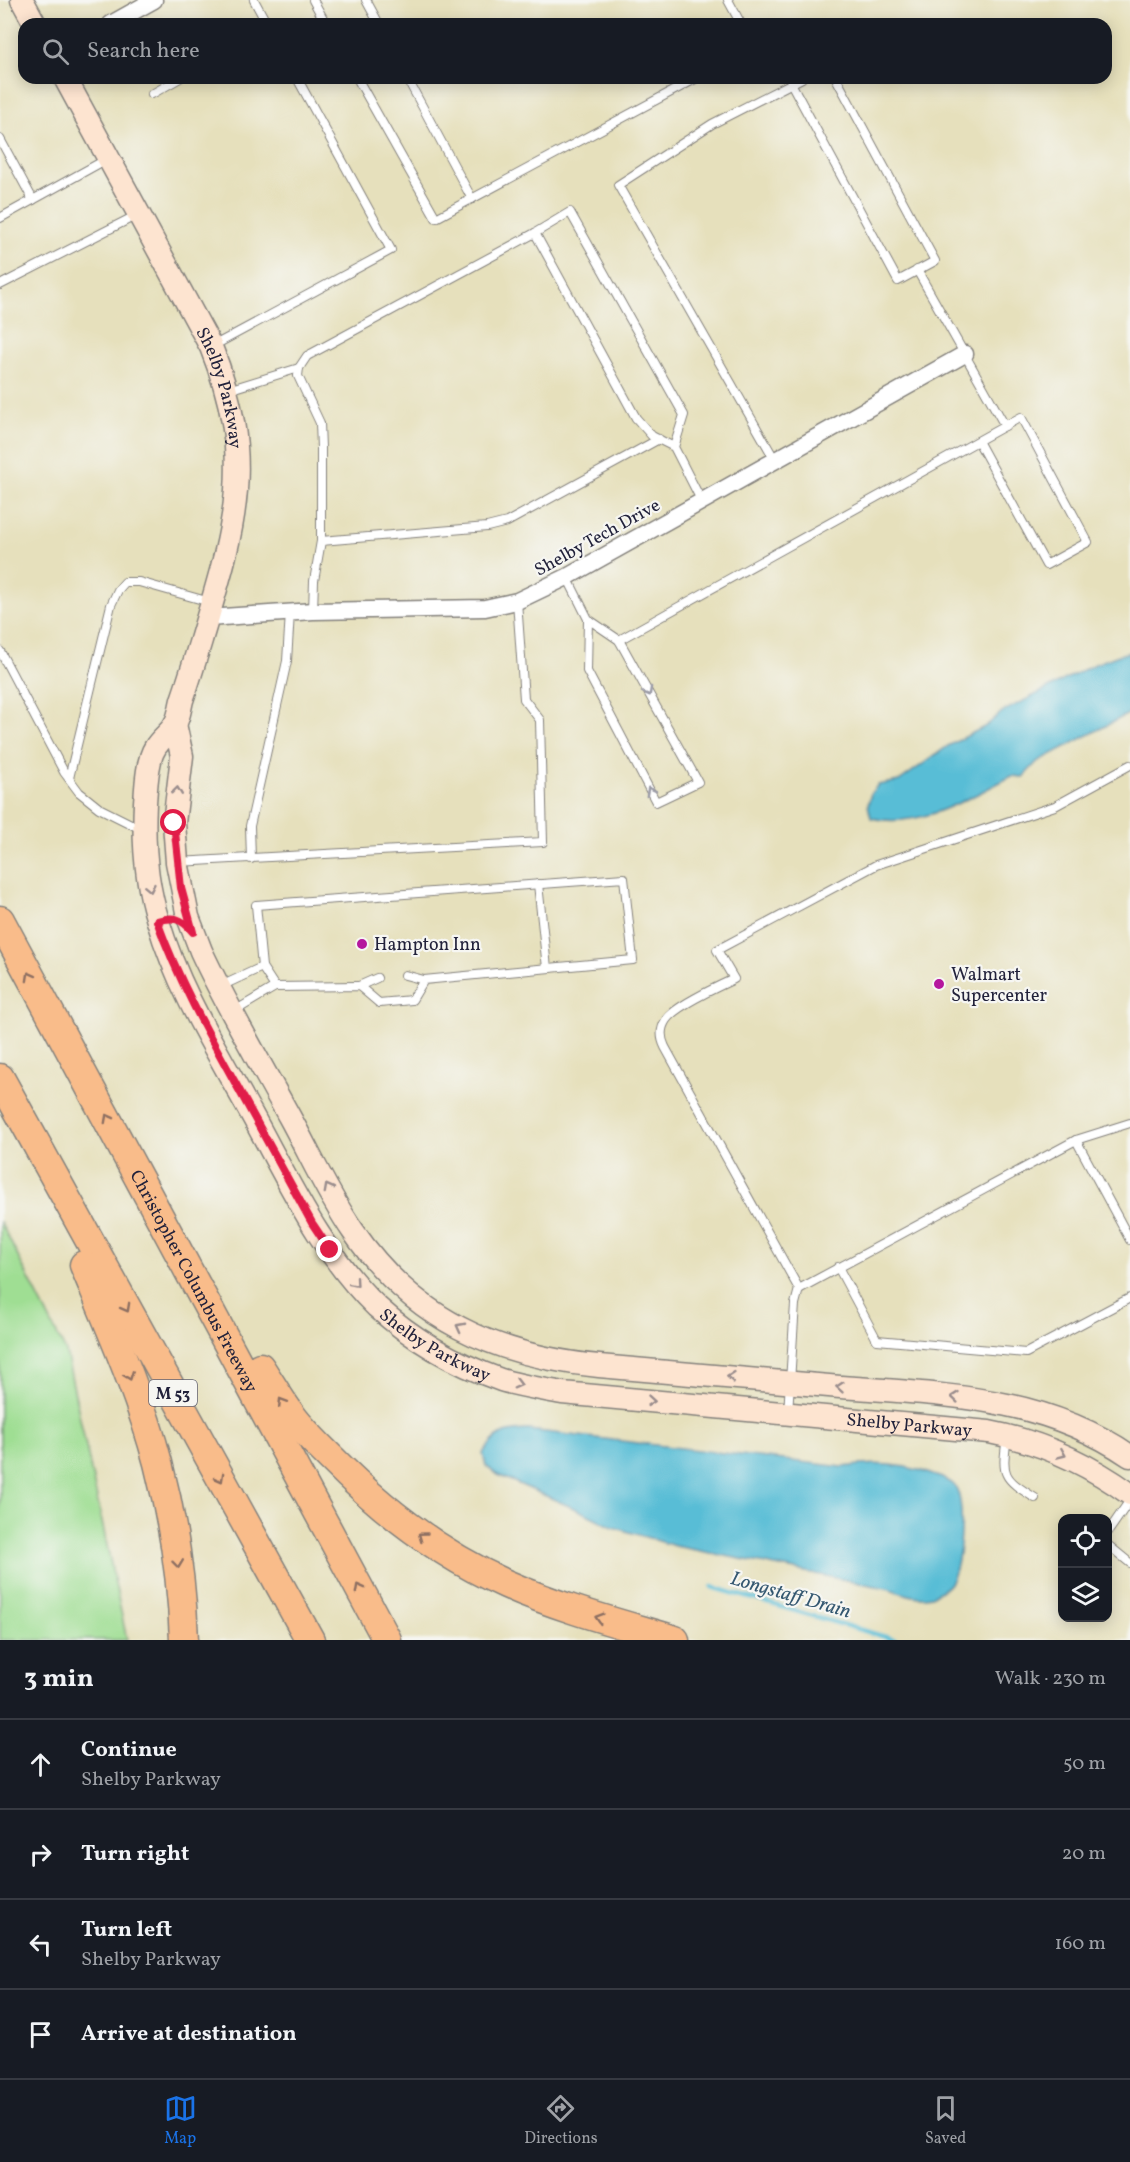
<!DOCTYPE html>
<html lang="en">
<head>
<meta charset="utf-8">
<style>
  :root { --surface:#171b24; --page:#20242c; --text:#f1f3f6; --muted:#9ea1a6; --line:#363941; --accent:#1a73e8 }
  body { margin:0; font-family:Vollkorn,serif; background:var(--page); color:var(--text) }
  .controls { position:absolute; right:18px; bottom:18px; display:grid; overflow:hidden; border-radius:12px; box-shadow:0 3px 15px #0003 }
  .controls button { width:54px; height:54px; display:grid; place-items:center; padding:0; border:0; border-bottom:2px solid var(--line); background:var(--surface); color:var(--text); font:30px sans-serif }
  .stop { position:absolute; width:18px; height:18px; margin:-14px; border:4px solid #e11d48; border-radius:50%; background:#fff }
  .stop.end { background:#e11d48; border-color:#fff; box-shadow:0 2px 6px #0008 }
  .list { margin:0; padding:0; list-style:none }
  h2 { display:flex; justify-content:space-between; align-items:center; height:78px; margin:0; padding:0 24px; font-size:26px }
  h2 small { font-size:20px; font-weight:400; color:var(--muted) }
  .list li { display:grid; grid-template-columns:39px 1fr auto; gap:18px; align-items:center; box-sizing:border-box; height:90px; padding:0 24px; border-top:2px solid var(--line) }
  .list b { display:block; font-size:22px; white-space:nowrap }
  .list p { margin:0; font-size:20px; white-space:nowrap; color:var(--muted) }
  .list em { font-size:20px; font-style:normal; color:var(--muted) }
  .icon { flex:none; width:33px; height:33px; fill:none; stroke:currentColor; stroke-width:2; stroke-linecap:round; stroke-linejoin:round }
  .map { position:relative; flex:none; width:1130px; height:1640px; overflow:hidden }
  .search { position:absolute; background:var(--surface); box-shadow:0 3px 15px #0003; left:18px; right:18px; top:18px; height:66px; display:flex; align-items:center; gap:15px; box-sizing:border-box; padding:0 21px; border-radius:18px; color:var(--muted); font-size:22px }
  .sheet { height:438px; background:var(--surface) }
  nav { display:flex; justify-content:space-around; align-items:center; box-sizing:border-box; height:84px; border-top:2px solid var(--line); background:var(--surface); font-size:16px; color:var(--muted) }
  nav a { display:grid; justify-items:center; gap:3px }
  nav .on { color:var(--accent) }
  .map>svg:first-child { display:block }
  .green { fill:#9fde93; stroke:#608067; stroke-width:1.5 }
  .water { fill:#58bdd6; stroke:#3d7088; stroke-width:1.5 }
  .lines { fill:none; stroke-linecap:round; stroke-linejoin:round }
  .stream { stroke:#58bdd6; stroke-width:4.5 }
  .lane-casing { stroke:#84817c; stroke-width:10 }
  .street-casing { stroke:#84817c; stroke-width:19 }
  .secondary-casing { stroke:#84817c; stroke-width:25 }
  .highway-casing { stroke:#84817c; stroke-width:31 }
  .lane { stroke:#fff; stroke-width:8 }
  .street { stroke:#fff; stroke-width:16 }
  .secondary { stroke:#fde4d0; stroke-width:22 }
  .highway { stroke:#f9bc8a; stroke-width:28 }
  .oneway { stroke:#9c9ca7 }
  .oneway2 { stroke:#9a8d8d }
  .oneway3 { stroke:#8e6f62 }
  .route { stroke:#e11d48; stroke-width:8 }
  .poi-dot { fill:#b5179e; stroke:#f6f6f2; stroke-width:2 }
  .labels { text-anchor:middle; stroke-width:4.5; stroke-linejoin:round; paint-order:stroke }
  .shield { fill:#f6f6f2; stroke:#626272; stroke-width:1.5 }
  .shield-label { font-size:16px; font-weight:bold; fill:#22223b }
  .street-label { font-size:18px; fill:#22223b; stroke:#f6f6f2 }
  .poi-label { font-size:18px; fill:#22223b; stroke:#f6f6f2; text-anchor:start }
  .water-label { font-size:20px; font-style:italic; fill:#355871; stroke:#f6f6f2 }
</style>
</head>
<body>
<div class="map">
<svg width="1130" height="1640" viewBox="0 0 1130 1640">
  <rect width="100%" height="100%" fill="#f6f6f2"/>
  <filter id="ink" filterUnits="userSpaceOnUse"><feTurbulence type="fractalNoise" baseFrequency=".0167" numOctaves="2"/><feDisplacementMap in="SourceGraphic" scale="12" xChannelSelector="R" yChannelSelector="G"/><feConvolveMatrix kernelMatrix="1 2 1 2 8 2 1 2 1" color-interpolation-filters="sRGB"/></filter>
  <filter id="wash" filterUnits="userSpaceOnUse"><feTurbulence type="fractalNoise" baseFrequency=".008" numOctaves="4" result="noise"/><feDisplacementMap in="SourceGraphic" scale="24" xChannelSelector="R" yChannelSelector="G"/><feGaussianBlur stdDeviation="1.35" result="paint"/><feColorMatrix in="noise" values="0 0 0 0 0 0 0 0 0 0 0 0 0 0 0 0 0 1.4 0 .05"/><feComposite in="paint" operator="in"/></filter>
  <g filter="url(#wash)">
    <rect width="100%" height="100%" fill="#e6e0bc"/>
    <polygon class="green" points="0,1221 66,1352 127,1640 0,1640"/>
    <g class="water">
      <path d="M1130,652V713L1037,762L1023,777L1012,776C970,797 920,830 871,818L868,805L871,793L878,785L899,781L948,746L986,726L1002,712L1095,664L1119,655Z"/>
      <path d="M528,1430L843,1467C874,1462 903,1463 933,1475C940,1477 949,1480 954,1485C967,1498 961,1569 950,1583C947,1588 936,1594 931,1596C916,1600 901,1592 886,1588L675,1546L613,1527L585,1513L496,1474L486,1466L483,1453C497,1433 504,1431 528,1430Z"/>
    </g>
    <g class="lines">
      <polyline class="stream" points="712,1587 896,1640"/>
    </g>
  </g>
  <g filter="url(#ink)">
    <g class="lines">
      <g class="lane-casing">
        <g id="lane">
          <polyline points="254,0 267,24"/>
          <polyline points="313,0 326,24"/>
          <polyline points="366,0 379,24"/>
          <polyline points="728,0 741,24"/>
          <polyline points="357,78 436,218 697,78"/>
          <polyline points="407,78 472,199"/>
          <polyline points="791,83 898,281 935,261 836,78"/>
          <polyline points="152,94 180,78"/>
          <polyline points="0,139 33,200"/>
          <polyline points="0,218 107,159"/>
          <polyline points="917,270 1005,426"/>
          <polyline points="0,285 139,214"/>
          <polyline points="211,347 391,250 297,78"/>
          <polyline points="228,390 299,368"/>
          <polyline points="674,447 652,436 636,418 535,233 570,212 684,415 674,447 702,502"/>
          <polyline points="775,460 618,185 712,124 802,78"/>
          <polyline points="321,541 487,527 507,522 659,439"/>
          <polyline points="567,577 588,619 619,640 698,782 656,802 587,671 588,619"/>
          <polyline points="313,611 314,581 321,541 321,448 320,423 298,376 299,368 307,356 535,233"/>
          <polyline points="619,640 1021,417 1088,542 1046,565 978,441"/>
          <polyline points="0,651 64,772 79,792 99,808 143,830"/>
          <polyline points="69,778 111,605 118,590 125,582 139,582 210,602"/>
          <polyline points="251,859 250,826 287,661 290,613"/>
          <polyline points="178,862 543,842 540,720 524,699 517,601"/>
          <polyline points="538,884 547,968"/>
          <polyline points="262,967 275,987"/>
          <polyline points="405,975 424,980"/>
          <polyline points="359,986 377,978"/>
          <polyline points="219,987 262,967 256,905 624,878 633,960 424,980 412,1000 379,1003 359,986 275,987 233,1012"/>
          <polyline points="1076,1140 1130,1240"/>
          <polyline points="838,1267 877,1340 1026,1353 1130,1298"/>
          <path d="M799,1289L665,1047C661,1039 660,1029 666,1020C675,1006 717,987 734,979L717,950L876,865L1055,806L1130,765"/>
          <polyline points="788,1413 795,1304 799,1289 1076,1140 1130,1123"/>
          <path d="M1007,1436C1002,1475 1001,1477 1035,1498"/>
          <polyline points="1108,1532 1130,1500"/>
          <polyline points="1108,1545 1130,1563"/>
        </g>
      </g>
      <g class="street-casing">
        <g id="street">
          <polyline points="111,24 154,0"/>
          <polyline points="208,618 313,611 485,608 517,601 567,577 965,354"/>
        </g>
      </g>
      <g class="secondary-casing">
        <g id="secondary">
          <polyline points="22,0 35,24"/>
          <path id="s1" d="M65,78L211,347C257,461 234,529 201,640C195,660 189,680 182,700C180,708 179,718 175,724C170,733 160,739 155,748C147,760 146,789 145,803C143,843 146,883 158,921C178,989 217,1051 251,1113C288,1180 321,1253 377,1307C412,1339 456,1364 501,1380C521,1386 542,1389 562,1393L989,1432C1042,1442 1087,1463 1130,1494"/>
          <path d="M175,724L182,756L174,823L177,862L188,917L201,951C227,1007 259,1061 289,1116C310,1154 328,1195 353,1231C413,1319 495,1356 599,1366C676,1373 752,1379 829,1386C936,1395 1038,1393 1130,1456"/>
        </g>
      </g>
      <g class="highway-casing">
        <g id="highway">
          <path id="s2" d="M0,920L387,1640"/>
          <polyline points="0,1078 310,1640"/>
          <path d="M84,1265C111,1330 140,1395 158,1463C173,1521 182,1580 184,1640"/>
          <path d="M260,1367C270,1382 279,1398 290,1413C301,1429 316,1443 330,1457C381,1509 439,1554 506,1584C560,1608 618,1623 675,1640"/>
        </g>
      </g>
      <use href="#lane" class="lane"/>
      <use href="#street" class="street"/>
      <use href="#secondary" class="secondary"/>
      <use href="#highway" class="highway"/>
    </g>
    <defs><path id="oneway-chevron" d="M-2-3.5L2.5 0L-2 3.5" fill="none" stroke-width="1.6" stroke-linecap="round" stroke-linejoin="round" transform="scale(1.5)"/></defs>
    <g class="oneway">
      <use href="#oneway-chevron" transform="translate(648 692) rotate(61)"/>
      <use href="#oneway-chevron" transform="translate(650 791) rotate(-118)"/>
    </g>
    <g class="oneway2">
      <use href="#oneway-chevron" transform="translate(177 791) rotate(-83)"/>
      <use href="#oneway-chevron" transform="translate(150 888) rotate(78)"/>
      <use href="#oneway-chevron" transform="translate(328 1188) rotate(-118)"/>
      <use href="#oneway-chevron" transform="translate(355 1283) rotate(49)"/>
      <use href="#oneway-chevron" transform="translate(460 1327) rotate(-152)"/>
      <use href="#oneway-chevron" transform="translate(731 1377) rotate(-175)"/>
      <use href="#oneway-chevron" transform="translate(518 1384) rotate(15)"/>
      <use href="#oneway-chevron" transform="translate(840 1387) rotate(-175)"/>
      <use href="#oneway-chevron" transform="translate(955 1397) rotate(-174)"/>
      <use href="#oneway-chevron" transform="translate(651 1401) rotate(5)"/>
      <use href="#oneway-chevron" transform="translate(1062 1454) rotate(23)"/>
    </g>
    <g class="oneway3">
      <use href="#oneway-chevron" transform="translate(30 976) rotate(-119)"/>
      <use href="#oneway-chevron" transform="translate(108 1118) rotate(-118)"/>
      <use href="#oneway-chevron" transform="translate(126 1308) rotate(61)"/>
      <use href="#oneway-chevron" transform="translate(129 1376) rotate(69)"/>
      <use href="#oneway-chevron" transform="translate(282 1402) rotate(-122)"/>
      <use href="#oneway-chevron" transform="translate(220 1478) rotate(61)"/>
      <use href="#oneway-chevron" transform="translate(422 1536) rotate(-144)"/>
      <use href="#oneway-chevron" transform="translate(178 1564) rotate(83)"/>
      <use href="#oneway-chevron" transform="translate(359 1588) rotate(-118)"/>
      <use href="#oneway-chevron" transform="translate(599 1618) rotate(-163)"/>
    </g>
  </g>
  <g class="lines" filter="url(#ink)">
    <path class="route" d="M174,823L181,888L193,932C182,918 173,916 157,921C178,979 207,1032 237,1086C262,1132 287,1177 312,1223L330,1250"/>
  </g>
  <g class="poi-dot">
    <circle cx="362" cy="944" r="6"/>
    <circle cx="939" cy="984" r="6"/>
  </g>
  <g class="labels">
    <rect class="shield" x="149" y="1380" width="48" height="26" rx="4.5"/>
    <g class="shield-label">
      <text x="173" y="1399">M 53</text>
    </g>
    <g class="street-label">
      <text dy="6" stroke="none"><textPath href="#s1" startOffset="348">Shelby Parkway</textPath></text>
      <text transform="translate(597 537) rotate(-29)" y="6">Shelby Tech Drive</text>
      <text dy="6" stroke="none"><textPath href="#s2" startOffset="410">Christopher Columbus Freeway</textPath></text>
      <text dy="6" stroke="none"><textPath href="#s1" startOffset="1418">Shelby Parkway</textPath></text>
      <text dy="6" stroke="none"><textPath href="#s1" startOffset="1904">Shelby Parkway</textPath></text>
    </g>
    <g class="poi-label">
      <text x="374" y="950">Hampton Inn</text>
      <text x="951" y="980">Walmart<tspan x="951" dy="21">Supercenter</tspan></text>
    </g>
    <g class="water-label">
      <text transform="translate(791 1594) rotate(16)" y="7">Longstaff Drain</text>
    </g>
  </g>
</svg>
<div class="controls">
<button><svg class="icon" aria-label="locate" viewBox="0 0 24 24"><circle cx="12" cy="12" r="6"/><path d="M12 2v4M12 18v4M2 12h4M18 12h4"/></svg></button>
<button><svg class="icon" aria-label="layers" viewBox="0 0 24 24"><path d="M12 4l9 5-9 5-9-5zM3 14l9 5 9-5"/></svg></button>
</div>
<div class="stop" style="left:174px;top:823px"></div>
<div class="stop end" style="left:330px;top:1250px"></div>
<div class="search"><svg class="icon" aria-label="search" viewBox="0 0 24 24"><circle cx="10" cy="10" r="6"/><path d="M15 15l6 6"/></svg>Search here</div>
</div>
<section class="sheet">
<h2>3 min<small>Walk · 230 m</small></h2>
<ul class="list">
<li><svg class="icon" aria-label="ahead" viewBox="0 0 24 24"><path d="M12 20V5M6 11l6-6 6 6"/></svg><div><b>Continue</b><p>Shelby Parkway</p></div><em>50 m</em></li>
<li><svg class="icon" aria-label="right" viewBox="0 0 24 24"><path d="M7 20v-9h11M14 6l5 5-5 5"/></svg><div><b>Turn right</b></div><em>20 m</em></li>
<li><svg class="icon" aria-label="left" viewBox="0 0 24 24"><path d="M17 20v-9H6M10 6l-5 5 5 5"/></svg><div><b>Turn left</b><p>Shelby Parkway</p></div><em>160 m</em></li>
<li><svg class="icon" aria-label="arrive" viewBox="0 0 24 24"><path d="M6 21V4h12l-3 4 3 4H6"/></svg><div><b>Arrive at destination</b></div></li>
</ul>
</section>
<nav>
<a class="on"><svg class="icon" aria-label="map" viewBox="0 0 24 24"><path d="M3 6l6-2 6 2 6-2v14l-6 2-6-2-6 2zM9 4v14M15 6v14"/></svg>Map</a>
<a><svg class="icon" aria-label="directions" viewBox="0 0 24 24"><path d="M12 3l9 9-9 9-9-9zM9 14v-3h6M13 9l2 2-2 2"/></svg>Directions</a>
<a><svg class="icon" aria-label="saved" viewBox="0 0 24 24"><path d="M7 4h10v16l-5-4-5 4z"/></svg>Saved</a>
</nav>
</body>
</html>
